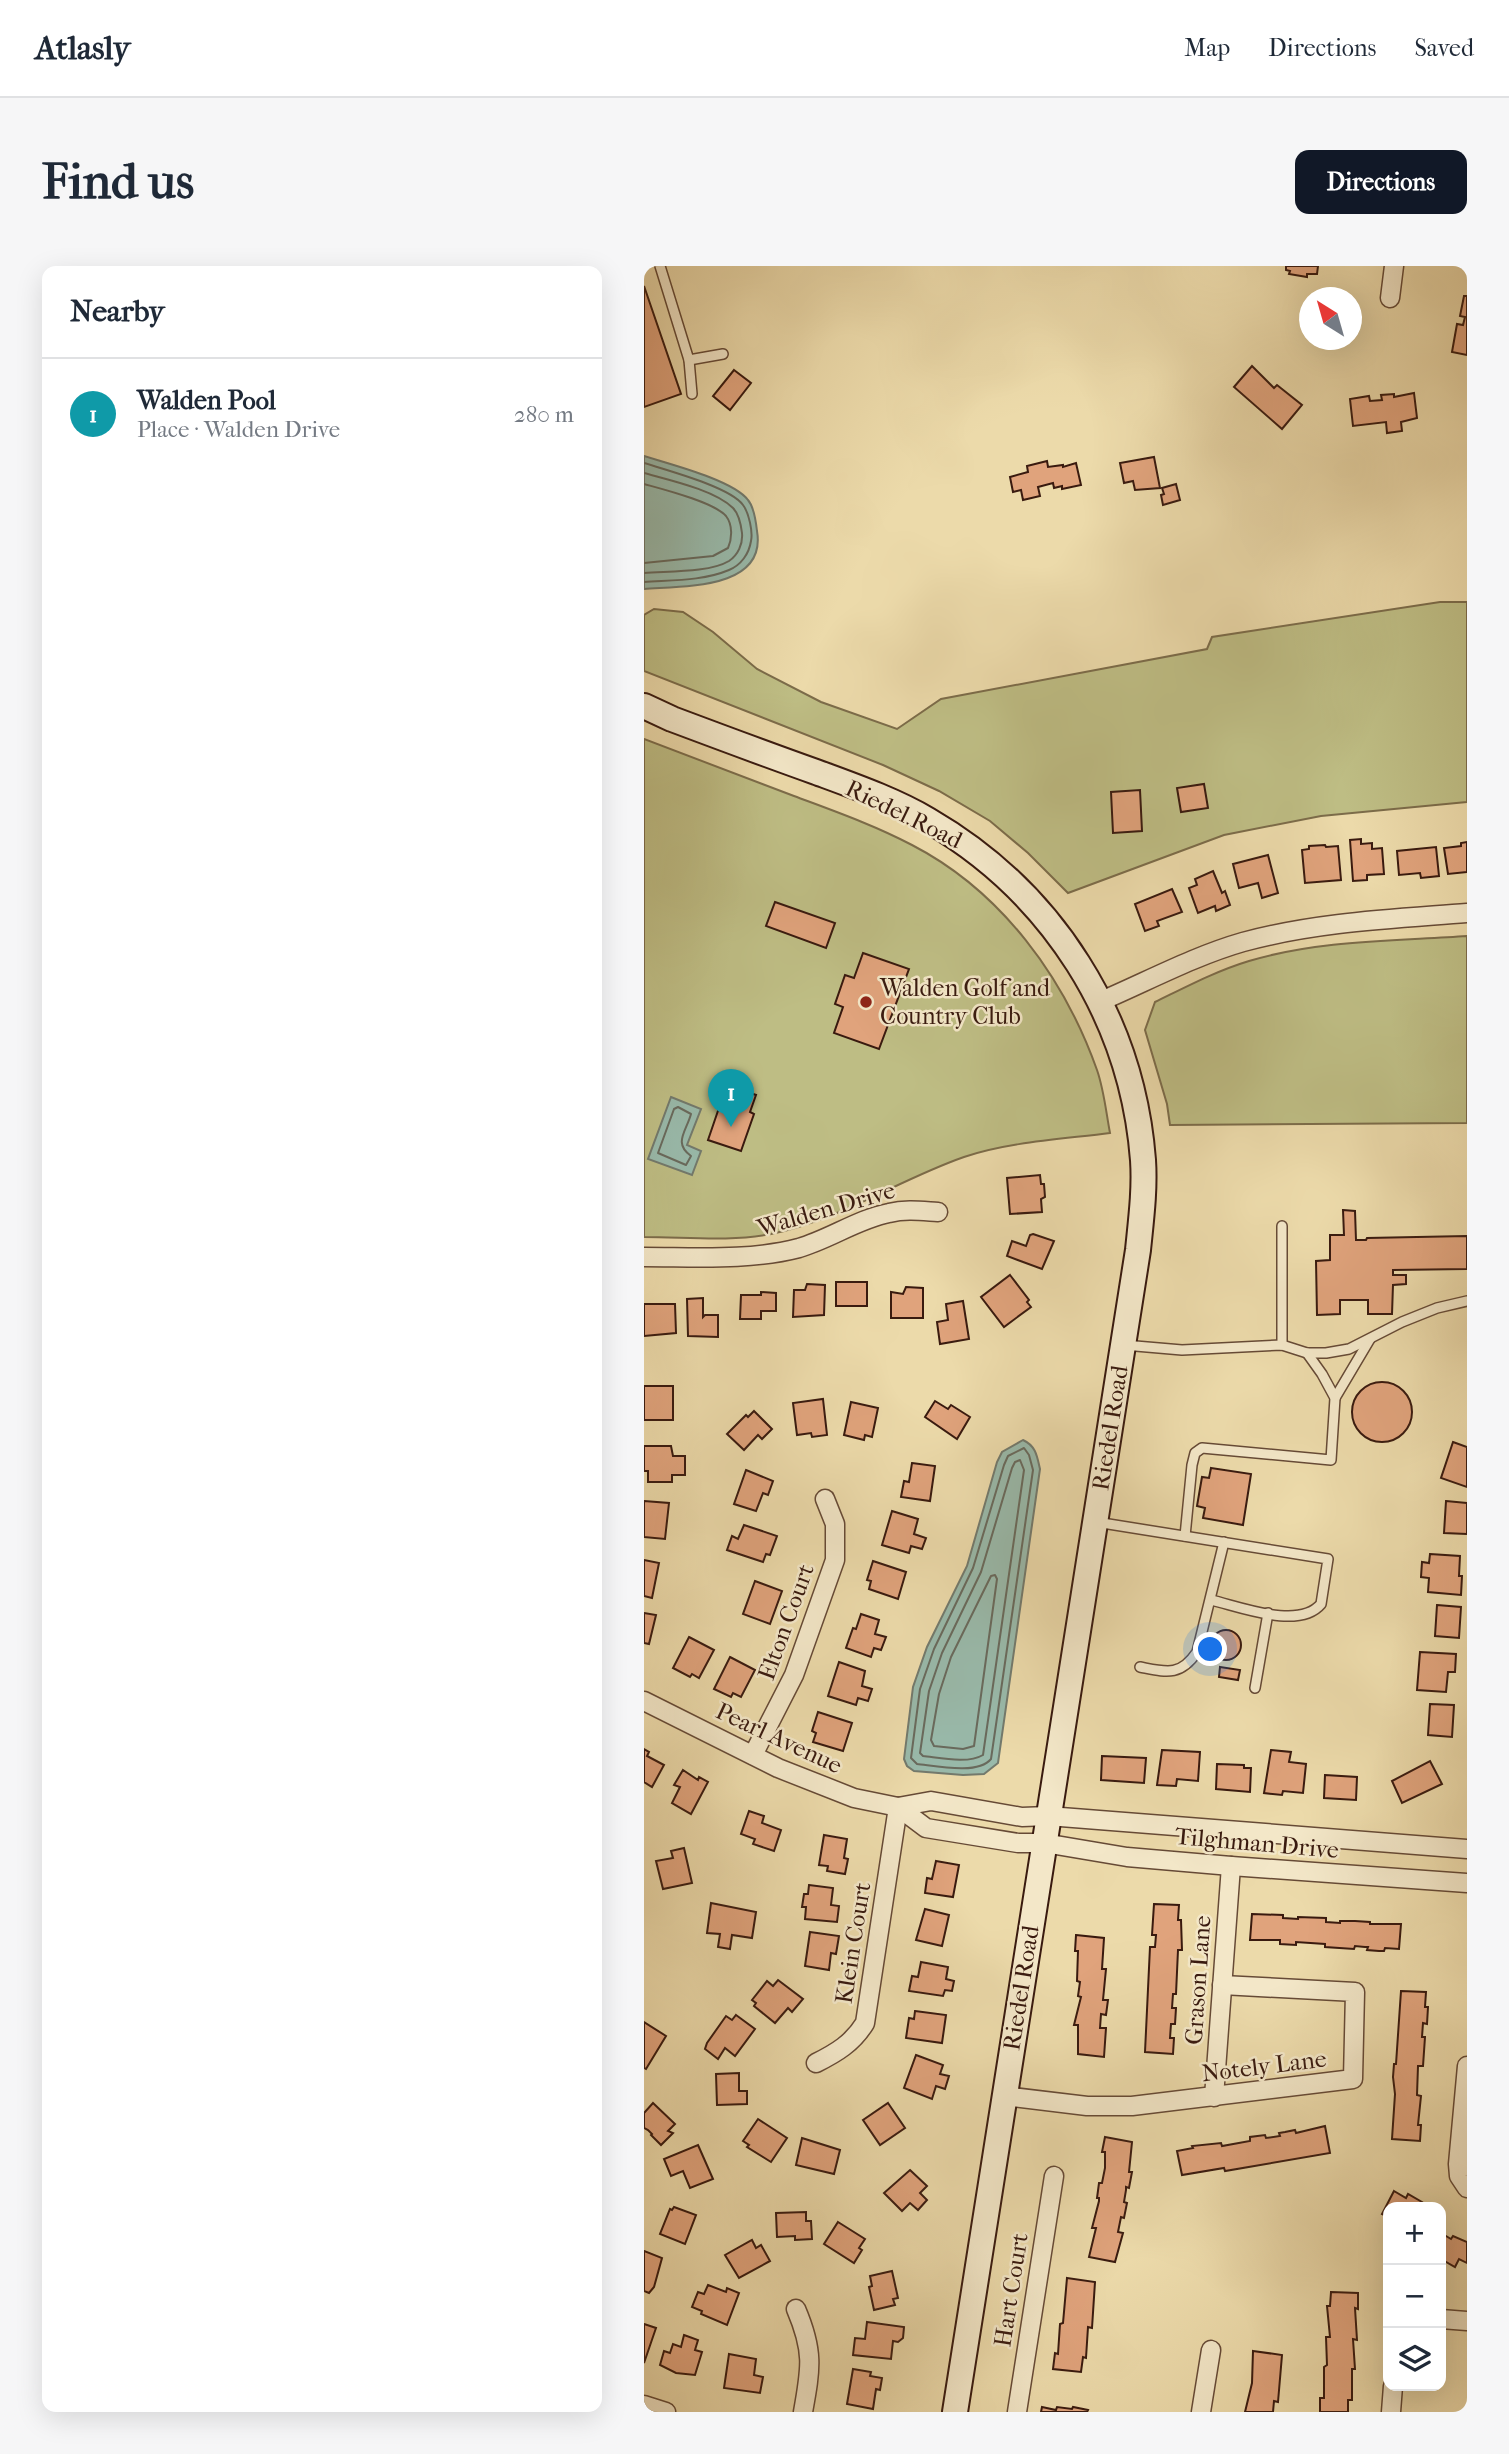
<!DOCTYPE html>
<html lang="en">
<head>
<meta charset="utf-8">
<style>
  :root { --surface:#fff; --page:#f6f6f7; --text:#1f2937; --muted:#747a83; --line:#e0e1e3; --accent:#111827 }
  body { margin:0; font-family:"IM FELL French Canon",serif; background:var(--page); color:var(--text) }
  .controls { position:absolute; right:21px; bottom:21px; display:grid; overflow:hidden; border-radius:14px; box-shadow:0 7px 28px #0002 }
  .controls button { width:63px; height:63px; display:grid; place-items:center; padding:0; border:0; border-bottom:2px solid var(--line); background:var(--surface); color:var(--text); font:35px sans-serif }
  .compass { position:absolute; left:655px; top:21px; width:63px; height:63px; border-radius:50%; background:var(--surface); box-shadow:0 7px 28px #0002; rotate:323deg }
  .you { position:absolute; left:567px; top:1384px; width:24px; height:24px; margin:-18px; border:5px solid #fff; border-radius:50%; background:#1a73e8; box-shadow:0 0 0 10px #1a73e833 }
  .badge { display:grid; place-items:center; width:46px; height:46px; border-radius:50%; background:var(--accent); color:#fff; font-size:23px; font-weight:700 }
  .pin { position:absolute; translate:-50% -58px; filter:drop-shadow(0 2px 4px #0008) }
  .pin::after { content:''; position:absolute; top:37px; width:24px; height:21px; background:inherit; clip-path:polygon(0 0,100% 0,50% 100%) }
  .list { margin:0; padding:0; list-style:none }
  h2 { display:flex; justify-content:space-between; align-items:center; height:91px; margin:0; padding:0 28px; font-size:30px }
  h2 small { font-size:23px; font-weight:400; color:var(--muted) }
  .list li { display:grid; grid-template-columns:46px 1fr auto; gap:21px; align-items:center; box-sizing:border-box; height:112px; padding:0 28px; border-top:2px solid var(--line) }
  .list b { display:block; font-size:26px; white-space:nowrap }
  .list p { margin:0; font-size:23px; white-space:nowrap; color:var(--muted) }
  .list em { font-size:23px; font-style:normal; color:var(--muted) }
  .icon { flex:none; width:38px; height:38px; fill:none; stroke:currentColor; stroke-width:2; stroke-linecap:round; stroke-linejoin:round }
  .map { position:relative; flex:none; width:823px; height:2146px; overflow:hidden; border-radius:14px }
  header { display:flex; align-items:center; gap:42px; box-sizing:border-box; height:98px; padding:0 35px; background:var(--surface); border-bottom:2px solid var(--line) }
  header strong { font-size:33px }
  nav { display:flex; gap:38px; margin-inline-start:auto; font-size:24px }
  .intro { display:flex; align-items:center; justify-content:space-between; box-sizing:border-box; height:168px; padding:0 42px }
  h1 { margin:0; font-size:49px }
  .button { padding:18px 32px; border-radius:14px; background:var(--accent); color:#fff; font-size:24px; font-weight:700 }
  main { display:flex; gap:42px; padding:0 42px }
  aside { flex:1; background:var(--surface); border-radius:14px; box-shadow:0 7px 28px #0002 }
  .map>svg:first-child { display:block }
  .green { fill:#bebd84; stroke:#7c6c4a; stroke-width:2 }
  .water { fill:#99baab; stroke:#737a6d; stroke-width:2 }
  .lines { fill:none; stroke-linecap:round; stroke-linejoin:round }
  .shore { stroke:#696a5d; stroke-width:2 }
  .building { fill:#e0a37c; stroke:#391a0f; stroke-width:2 }
  .lane-casing { stroke:#664a36; stroke-width:12 }
  .street-casing { stroke:#664a36; stroke-width:21 }
  .secondary-casing { stroke:#391a0f; stroke-width:28 }
  .lane { stroke:#f3e7c8; stroke-width:9 }
  .street { stroke:#f3e7c8; stroke-width:18 }
  .secondary { stroke:#f3e7c8; stroke-width:24 }
  .poi-dot { fill:#8f2418; stroke:#f3e7c8; stroke-width:2.5 }
  .labels { text-anchor:middle; stroke-width:5; stroke-linejoin:round; paint-order:stroke }
  .street-label { font-size:24px; fill:#391a0f; stroke:#f3e7c8 }
  .poi-label { font-size:24px; fill:#391a0f; stroke:#f3e7c8; text-anchor:start }
</style>
</head>
<body>
<header>
<strong>Atlasly</strong>
<nav><a>Map</a><a>Directions</a><a>Saved</a></nav>
</header>
<div class="intro"><h1>Find us</h1><a class="button">Directions</a></div>
<main>
<aside>
<h2>Nearby<small></small></h2>
<ul class="list">
<li><span class="badge" style="background:#0f9aa8">1</span><div><b>Walden Pool</b><p>Place · Walden Drive</p></div><em>280 m</em></li>
</ul>
</aside>
<div class="map">
<svg width="823" height="2146" viewBox="0 0 823 2146">
  <rect width="100%" height="100%" fill="#ecdaaa"/>
  <filter id="stains"><feTurbulence type="fractalNoise" baseFrequency=".00286" numOctaves="4"/><feColorMatrix values="0 0 0 0 .2 0 0 0 0 .09 0 0 0 0 .02 0 0 0 .5 -.17"/></filter>
  <radialGradient id="worn" r=".72"><stop offset=".6" stop-color="#630" stop-opacity="0"/><stop offset="1" stop-color="#630" stop-opacity=".3"/></radialGradient>
  <g class="green">
    <polygon points="796,336 823,336 823,536 677,550 580,569 424,627 384,587 346,555 295,525 239,499 0,405 0,349 10,343 39,346 69,366 113,403 177,436 253,463 297,433 563,383 568,371"/>
    <path d="M0,473C50,492 100,511 150,530C190,545 230,559 268,579C357,625 420,711 453,804C460,824 462,846 466,867C419,873 364,876 320,891C254,914 196,954 127,968C86,976 42,971 0,971Z"/>
    <path d="M823,670V857L526,859L523,838L501,764L511,736C542,721 572,705 605,695C675,674 751,675 823,670Z"/>
  </g>
  <g class="water">
    <path d="M0,190C25,198 89,214 104,234C110,241 112,256 113,265C123,324 38,320 0,323Z"/>
    <polygon points="27,831 57,843 43,879 57,885 48,909 4,893"/>
    <path d="M379,1174C392,1180 393,1190 396,1203L354,1497L340,1508L319,1509L270,1505L263,1500L260,1493L269,1421L283,1381L323,1300L353,1196L358,1186Z"/>
  </g>
  <g class="lines">
    <g class="shore">
      <path d="M0,197C22,204 86,221 99,239C105,247 109,266 107,275C105,288 97,299 85,304C59,315 28,314 0,316"/>
      <path d="M0,207C25,214 71,224 89,242C95,248 97,259 98,267C99,278 94,289 85,295C65,307 23,305 0,307"/>
      <path d="M0,218C18,223 70,236 82,250C89,259 88,273 84,282L69,290L0,297"/>
      <path d="M34,841L47,848C42,866 29,877 47,890L42,899L14,887L30,843Z"/>
      <path d="M380,1182L385,1189L389,1204L347,1493C334,1509 292,1500 273,1498L267,1492L276,1423L290,1383L329,1302L360,1199L364,1190Z"/>
      <path d="M376,1194L380,1204L339,1489C324,1498 297,1492 279,1490L276,1487L285,1425L298,1387L337,1306L368,1202L371,1196Z"/>
      <polygon points="351,1309 353,1313 330,1480 319,1483 290,1480 287,1474 295,1428 307,1391 347,1310"/>
    </g>
  </g>
  <g class="building">
    <polygon points="642,0 674,0 673,8 663,8 663,11 645,8 646,5 642,4"/>
    <polygon points="0,20 37,128 0,141"/>
    <polygon points="820,30 823,30 823,89 808,86 813,58 819,59 821,51 816,50"/>
    <polygon points="608,100 630,122 633,119 658,139 638,163 590,121"/>
    <polygon points="90,104 107,117 86,144 69,130"/>
    <polygon points="770,127 773,152 757,156 758,165 743,167 742,156 709,160 706,133 725,130 726,135 738,134 737,129 750,128 750,131"/>
    <polygon points="510,191 516,222 491,224 489,215 480,217 476,197"/>
    <polygon points="403,195 404,201 419,199 419,201 432,197 437,219 418,223 418,220 410,222 409,217 394,221 396,230 379,234 377,224 369,226 366,211 384,206 383,200"/>
    <polygon points="532,218 536,234 519,239 517,229 520,228 518,222"/>
    <polygon points="560,518 564,542 537,546 533,522"/>
    <polygon points="496,524 498,565 469,567 467,526"/>
    <polygon points="717,573 717,578 728,577 728,583 738,582 740,608 723,609 723,614 709,615 706,574"/>
    <polygon points="823,576 823,606 804,608 800,582 817,580 817,577"/>
    <polygon points="681,579 682,581 694,580 697,614 661,617 658,584 665,583 665,580"/>
    <polygon points="792,581 795,610 777,612 776,607 755,609 753,585"/>
    <polygon points="624,589 634,627 618,632 614,617 595,622 589,598"/>
    <polygon points="569,605 578,627 581,625 586,639 572,645 571,640 554,647 545,622 553,619 551,613"/>
    <polygon points="528,623 538,646 513,655 515,660 501,665 491,638"/>
    <polygon points="131,636 191,657 182,682 122,660"/>
    <polygon points="219,687 265,703 235,783 190,767 199,741 191,738 201,709 210,712"/>
    <polygon points="88,821 112,829 106,846 110,848 97,885 64,874 77,836 83,838"/>
    <polygon points="396,909 397,918 400,918 401,931 397,933 398,946 366,948 363,912"/>
    <polygon points="699,944 711,945 712,974 722,974 723,972 823,970 823,1003 749,1004 749,1009 762,1009 762,1018 749,1019 748,1048 724,1048 724,1034 696,1034 696,1048 673,1049 672,995 686,994 686,969 700,969"/>
    <polygon points="389,968 410,975 398,1003 363,990 368,975 382,980 386,969"/>
    <polygon points="366,1009 385,1034 383,1036 387,1041 360,1061 337,1031"/>
    <rect x="192" y="1016" width="31" height="24"/>
    <polygon points="163,1018 181,1019 180,1049 149,1051 150,1024 161,1024"/>
    <polygon points="262,1021 279,1022 279,1052 247,1052 247,1026 259,1028"/>
    <polygon points="117,1026 132,1027 132,1045 117,1045 117,1053 96,1053 97,1029 117,1029"/>
    <polygon points="59,1032 59,1051 61,1049 74,1049 74,1071 44,1070 43,1033"/>
    <polygon points="319,1035 325,1073 296,1078 293,1056 304,1054 302,1038"/>
    <polygon points="0,1038 31,1038 32,1067 0,1070"/>
    <circle cx="738" cy="1146" r="30"/>
    <rect x="0" y="1120" width="29" height="34"/>
    <polygon points="179,1133 183,1169 168,1171 167,1167 153,1169 149,1137"/>
    <polygon points="291,1135 304,1143 307,1139 326,1151 313,1173 281,1151"/>
    <polygon points="207,1136 234,1142 228,1171 221,1169 220,1174 200,1169"/>
    <polygon points="110,1145 128,1163 118,1173 114,1169 100,1184 83,1168 102,1149 104,1151"/>
    <polygon points="809,1176 823,1181 823,1221 797,1212"/>
    <polygon points="0,1180 27,1180 29,1190 41,1190 41,1209 28,1209 28,1216 4,1216 4,1205 0,1205"/>
    <polygon points="268,1197 291,1200 286,1235 257,1231 260,1215 265,1216"/>
    <polygon points="567,1202 607,1208 599,1259 559,1252 561,1242 553,1240 558,1211 565,1212"/>
    <polygon points="102,1204 129,1215 124,1229 119,1227 112,1245 90,1238"/>
    <polygon points="0,1235 25,1237 21,1273 0,1271"/>
    <polygon points="802,1235 823,1237 823,1268 800,1267"/>
    <polygon points="248,1245 274,1253 270,1268 282,1272 278,1283 267,1280 265,1287 238,1279"/>
    <polygon points="100,1259 133,1270 126,1289 122,1288 119,1296 83,1284 88,1270 94,1273"/>
    <polygon points="786,1288 816,1290 815,1310 818,1310 817,1329 784,1326 785,1312 777,1311 778,1296 785,1297"/>
    <polygon points="0,1294 15,1297 8,1332 0,1330"/>
    <polygon points="229,1295 262,1306 254,1333 225,1323 227,1315 223,1314"/>
    <polygon points="111,1315 138,1325 126,1358 99,1348"/>
    <polygon points="793,1339 817,1341 815,1372 791,1370"/>
    <polygon points="0,1347 12,1349 5,1378 0,1377"/>
    <polygon points="217,1348 235,1354 231,1368 242,1371 237,1384 230,1382 227,1391 202,1382 209,1362 212,1363"/>
    <circle cx="582" cy="1379" r="15"/>
    <polygon points="45,1371 70,1384 55,1412 48,1408 46,1411 29,1402"/>
    <polygon points="776,1386 812,1388 811,1406 804,1406 802,1426 773,1424"/>
    <polygon points="86,1391 111,1404 97,1431 89,1427 87,1431 70,1423"/>
    <polygon points="195,1396 221,1405 218,1420 228,1423 224,1435 214,1432 212,1439 184,1430"/>
    <polygon points="576,1401 596,1404 594,1414 575,1411"/>
    <polygon points="786,1438 810,1439 808,1471 784,1469"/>
    <polygon points="174,1446 208,1457 199,1485 169,1476 172,1467 168,1465"/>
    <polygon points="0,1483 5,1486 3,1490 20,1499 8,1521 0,1516"/>
    <polygon points="518,1484 556,1486 554,1515 533,1513 532,1520 513,1519"/>
    <polygon points="627,1484 647,1486 645,1496 662,1498 659,1527 639,1525 638,1529 620,1527"/>
    <polygon points="458,1490 502,1492 500,1517 457,1514"/>
    <polygon points="786,1495 798,1518 758,1537 748,1515"/>
    <polygon points="573,1498 600,1499 600,1502 607,1502 606,1526 572,1523"/>
    <polygon points="39,1504 54,1514 55,1511 64,1516 47,1548 28,1537 36,1521 30,1519"/>
    <polygon points="681,1509 713,1511 712,1534 680,1532"/>
    <polygon points="105,1545 120,1550 118,1557 137,1564 130,1585 109,1578 111,1573 97,1568"/>
    <polygon points="180,1569 203,1573 200,1592 204,1593 201,1608 183,1605 184,1600 175,1599"/>
    <polygon points="40,1582 48,1617 19,1623 12,1595 29,1592 27,1585"/>
    <polygon points="292,1595 315,1599 309,1631 281,1627 283,1612 288,1613"/>
    <polygon points="165,1619 189,1622 187,1639 195,1640 193,1656 161,1653 162,1641 158,1641 160,1628 164,1628"/>
    <polygon points="67,1637 112,1646 108,1672 88,1669 86,1683 74,1681 76,1668 63,1667"/>
    <polygon points="510,1638 535,1639 534,1654 537,1654 538,1684 534,1684 532,1728 529,1728 528,1742 532,1742 531,1758 527,1758 526,1772 530,1772 529,1788 501,1786 506,1681 511,1681 512,1669 508,1669"/>
    <polygon points="281,1643 305,1649 298,1680 272,1674"/>
    <polygon points="608,1648 639,1649 639,1652 654,1653 654,1651 682,1652 682,1656 696,1657 696,1655 711,1655 726,1656 726,1658 757,1658 755,1683 741,1682 740,1685 735,1685 723,1684 724,1681 721,1681 711,1680 710,1683 681,1681 681,1678 652,1676 652,1679 636,1678 636,1674 606,1674"/>
    <polygon points="166,1666 195,1670 192,1688 187,1687 185,1704 161,1700"/>
    <polygon points="432,1669 460,1672 458,1703 462,1703 459,1734 464,1734 462,1749 457,1748 456,1762 462,1762 460,1791 434,1788 434,1759 430,1759 437,1731 434,1730 436,1716 433,1715 434,1685 431,1685"/>
    <polygon points="277,1696 304,1701 302,1713 310,1715 308,1725 301,1724 299,1730 265,1725 268,1710 274,1711"/>
    <polygon points="134,1714 159,1733 148,1746 144,1742 131,1757 110,1740 112,1737 108,1734 123,1715 129,1720"/>
    <polygon points="757,1725 782,1726 781,1741 784,1741 783,1758 779,1757 778,1771 781,1771 779,1800 774,1800 773,1829 777,1830 774,1859 777,1859 776,1875 748,1873 751,1828 749,1811 750,1798 752,1798"/>
    <polygon points="271,1745 302,1749 298,1777 262,1772 265,1752 270,1753"/>
    <polygon points="92,1749 111,1763 91,1790 81,1782 74,1793 61,1783 63,1777 82,1750 88,1754"/>
    <polygon points="0,1756 22,1770 2,1803 0,1802"/>
    <polygon points="272,1789 299,1799 296,1808 305,1810 301,1823 292,1820 288,1833 260,1822"/>
    <polygon points="95,1807 95,1825 103,1825 103,1838 73,1839 72,1808"/>
    <polygon points="9,1837 31,1858 24,1865 29,1867 17,1879 7,1869 8,1868 4,1864 0,1862 0,1847"/>
    <polygon points="244,1837 261,1862 236,1879 219,1854"/>
    <polygon points="114,1853 143,1872 127,1896 103,1881 105,1879 99,1875"/>
    <polygon points="681,1860 686,1887 581,1905 580,1902 538,1909 533,1885 549,1882 548,1880 577,1877 578,1880 606,1875 606,1871 621,1869 622,1872 636,1870 635,1867 641,1866 651,1864 652,1867"/>
    <polygon points="461,1871 488,1876 485,1906 488,1906 485,1922 482,1921 482,1924 480,1936 483,1937 480,1952 477,1951 474,1966 479,1967 471,1996 445,1991 452,1962 448,1962 455,1935 455,1932 453,1932 455,1917 458,1917 461,1902 461,1886 458,1886"/>
    <polygon points="158,1872 196,1884 190,1908 152,1899"/>
    <polygon points="54,1879 69,1913 46,1922 39,1905 27,1910 20,1893"/>
    <polygon points="266,1904 283,1920 276,1927 283,1934 274,1944 266,1937 258,1945 240,1927"/>
    <polygon points="750,1925 762,1932 764,1928 778,1936 775,1941 744,1941 744,1951 738,1948"/>
    <polygon points="30,1941 52,1949 41,1978 16,1968 26,1943 28,1944"/>
    <polygon points="162,1946 162,1955 167,1955 168,1973 151,1974 151,1970 133,1971 132,1947"/>
    <polygon points="194,1956 221,1973 215,1982 218,1984 210,1997 180,1978"/>
    <polygon points="797,1967 807,1973 809,1970 823,1976 823,1997 815,1993 811,2001 797,1993"/>
    <polygon points="108,1974 112,1982 117,1979 126,1995 95,2012 81,1989"/>
    <polygon points="0,1985 18,1992 10,2021 5,2027 0,2025"/>
    <polygon points="248,2005 254,2032 249,2033 251,2039 230,2044 225,2021 228,2020 226,2010"/>
    <polygon points="423,2012 451,2016 448,2062 444,2061 442,2092 439,2091 437,2106 409,2103 411,2087 414,2088 416,2058 419,2057"/>
    <polygon points="64,2019 82,2026 83,2022 95,2027 83,2059 57,2048 58,2045 48,2041 54,2026 60,2028"/>
    <polygon points="687,2026 714,2027 714,2043 711,2042 713,2074 709,2073 711,2103 708,2103 708,2134 704,2134 704,2146 676,2146 676,2132 680,2132 680,2101 683,2099 682,2071 686,2071 683,2040 686,2040"/>
    <polygon points="223,2056 260,2061 259,2072 254,2076 249,2075 247,2093 209,2089 211,2072 221,2073"/>
    <polygon points="0,2058 12,2062 0,2097"/>
    <polygon points="40,2069 54,2074 51,2084 58,2086 51,2109 32,2107 16,2099 20,2085 26,2087 29,2078 37,2081"/>
    <polygon points="609,2085 638,2089 634,2136 630,2135 629,2146 601,2146 608,2117"/>
    <polygon points="85,2088 112,2093 110,2109 119,2111 116,2127 80,2122"/>
    <polygon points="209,2103 227,2106 226,2110 238,2112 236,2124 232,2123 229,2143 203,2138"/>
    <polygon points="398,2141 412,2144 413,2141 428,2143 429,2141 444,2144 443,2146 397,2146"/>
  </g>
  <g class="lines">
    <g class="lane-casing">
      <g id="lane">
        <polyline points="16,0 45,94 48,128"/>
        <polyline points="45,94 79,88"/>
        <polyline points="480,1079 538,1084 638,1079 663,1087 682,1087 705,1083 758,1056 793,1042 823,1035"/>
        <polyline points="638,1079 638,960"/>
        <polyline points="691,1132 726,1073"/>
        <path d="M452,1256L684,1293L677,1338C655,1364 597,1341 567,1334"/>
        <polyline points="541,1270 548,1199 551,1187 558,1182 687,1194 691,1132 678,1108 663,1087"/>
        <path d="M496,1401C522,1406 536,1411 553,1386L580,1276"/>
        <polyline points="611,1422 624,1347"/>
      </g>
    </g>
    <g class="street-casing">
      <g id="street">
        <polyline points="746,32 750,0"/>
        <path d="M455,736C502,716 550,690 599,676C673,656 748,653 823,647"/>
        <path d="M0,991C52,991 105,995 155,982C186,973 214,953 245,947C262,943 277,945 294,946"/>
        <polyline points="0,1435 134,1502 210,1532 254,1541 287,1535 378,1551 404,1550 823,1583"/>
        <polyline points="109,1489 150,1409 191,1294 191,1258 181,1233"/>
        <polyline points="254,1541 282,1562 374,1577 400,1577 483,1591 587,1600 823,1617"/>
        <path d="M172,1797C192,1787 209,1777 221,1757L254,1541"/>
        <polyline points="823,1800 814,1898 815,1910 823,1922"/>
        <polyline points="360,1830 443,1840 488,1840 709,1813 711,1726 578,1719"/>
        <polyline points="570,1831 587,1600"/>
        <path d="M152,2043C170,2085 167,2102 159,2146"/>
        <polyline points="797,2053 823,2055"/>
        <polyline points="0,2139 22,2146"/>
        <polyline points="373,2146 410,1910"/>
        <polyline points="557,2146 567,2084"/>
        <polyline points="747,2146 749,2120"/>
      </g>
    </g>
    <g class="secondary-casing">
      <path id="secondary" d="M0,440L28,453C76,471 124,489 172,506C210,520 250,534 284,554C408,626 488,751 499,894C501,924 497,954 494,984L311,2146"/>
    </g>
    <use href="#lane" class="lane"/>
    <use href="#street" class="street"/>
    <use href="#secondary" class="secondary"/>
  </g>
  <circle class="poi-dot" cx="222" cy="736" r="7"/>
  <g class="labels">
    <g class="street-label">
      <text transform="translate(260 548) rotate(26)" y="8">Riedel Road</text>
      <text transform="translate(182 943) rotate(-16)" y="8">Walden Drive</text>
      <text transform="translate(466 1162) rotate(-81)" y="8">Riedel Road</text>
      <text transform="translate(142 1356) rotate(-70)" y="8">Elton Court</text>
      <text transform="translate(135 1472) rotate(25)" y="8">Pearl Avenue</text>
      <text transform="translate(613 1577) rotate(5)" y="8">Tilghman Drive</text>
      <text transform="translate(209 1677) rotate(-81)" y="8">Klein Court</text>
      <text transform="translate(554 1714) rotate(-86)" y="8">Grason Lane</text>
      <text transform="translate(377 1722) rotate(-81)" y="8">Riedel Road</text>
      <text transform="translate(620 1800) rotate(-7)" y="8">Notely Lane</text>
      <text transform="translate(367 2024) rotate(-81)" y="8">Hart Court</text>
    </g>
    <g class="poi-label">
      <text x="236" y="730">Walden Golf and<tspan x="236" dy="28">Country Club</tspan></text>
    </g>
  </g>
  <rect width="100%" height="100%" filter="url(#stains)"/>
  <rect width="100%" height="100%" fill="url(#worn)"/>
</svg>
<div class="controls">
<button>+</button>
<button>−</button>
<button><svg class="icon" aria-label="layers" viewBox="0 0 24 24"><path d="M12 4l9 5-9 5-9-5zM3 14l9 5 9-5"/></svg></button>
</div>
<svg class="compass" viewBox="-18 -18 36 36"><path d="M0-13l5 13h-10z" fill="#e53935"/><path d="M0 13l5-13h-10z" fill="#747a83"/></svg>
<div class="you"></div>
<div class="pin badge" style="left:87px;top:861px;background:#0f9aa8">1</div>
</div>
</main>
</body>
</html>
